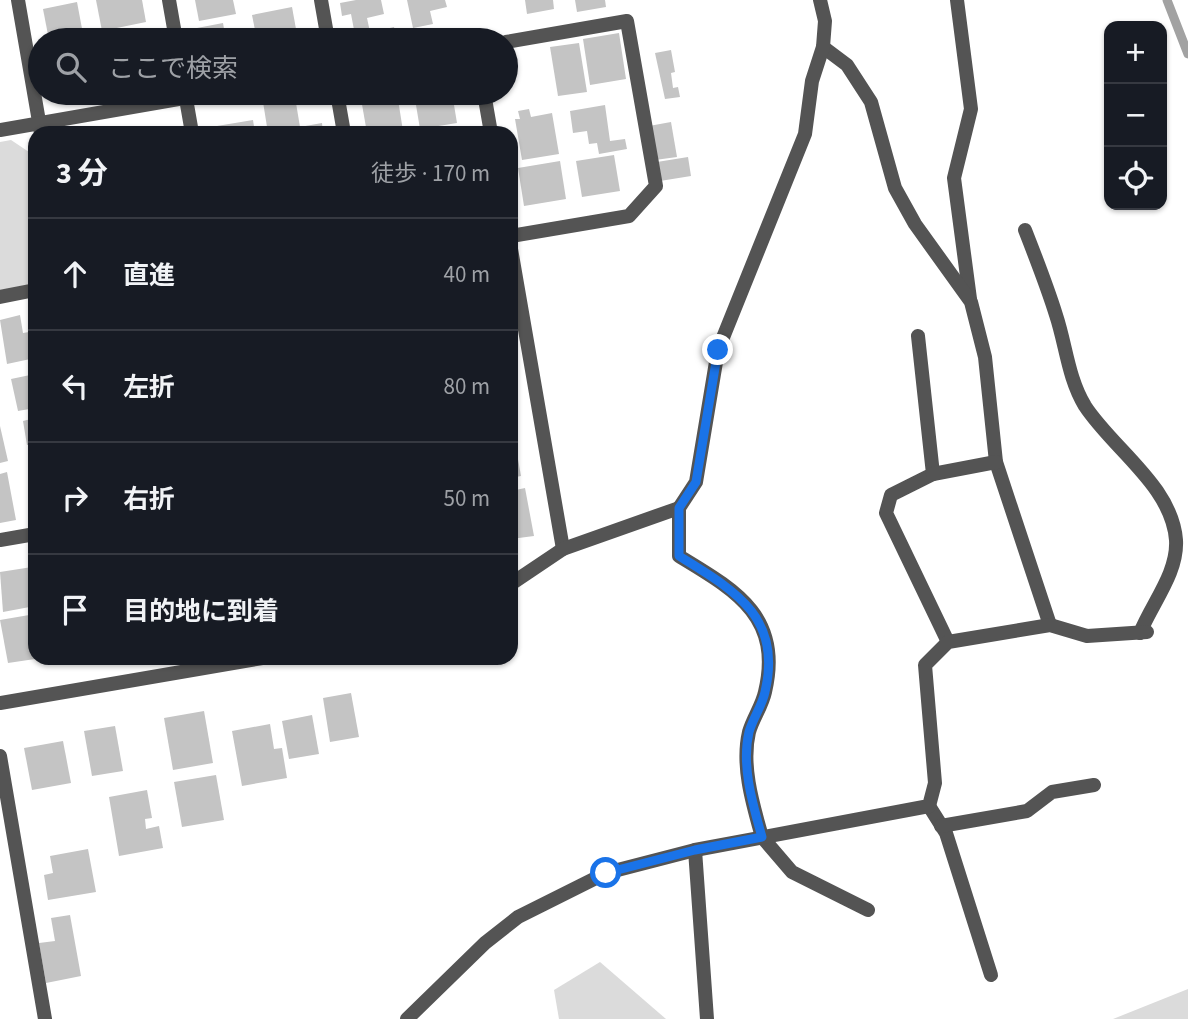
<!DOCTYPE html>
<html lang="ja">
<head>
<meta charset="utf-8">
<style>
  :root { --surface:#171b24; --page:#20242c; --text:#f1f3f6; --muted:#9ea1a6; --line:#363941 }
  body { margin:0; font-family:"Source Sans 3","Noto Sans JP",sans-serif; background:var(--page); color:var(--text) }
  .controls { position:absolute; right:21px; top:21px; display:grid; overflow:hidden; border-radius:14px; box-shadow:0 2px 5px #0004 }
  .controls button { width:63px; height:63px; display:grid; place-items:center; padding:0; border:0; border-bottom:2px solid var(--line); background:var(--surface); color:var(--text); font:35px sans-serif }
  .stop { position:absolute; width:21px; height:21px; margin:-16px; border:5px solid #1a73e8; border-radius:50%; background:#fff }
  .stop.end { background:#1a73e8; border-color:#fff; box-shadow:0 2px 7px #0008 }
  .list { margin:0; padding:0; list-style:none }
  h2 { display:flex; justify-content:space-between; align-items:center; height:91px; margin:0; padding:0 28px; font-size:30px }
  h2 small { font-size:23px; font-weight:400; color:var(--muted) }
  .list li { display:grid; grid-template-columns:46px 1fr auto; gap:21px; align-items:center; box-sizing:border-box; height:112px; padding:0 28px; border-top:2px solid var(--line) }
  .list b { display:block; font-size:26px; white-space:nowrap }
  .list em { font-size:23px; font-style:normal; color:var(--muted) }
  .icon { flex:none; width:38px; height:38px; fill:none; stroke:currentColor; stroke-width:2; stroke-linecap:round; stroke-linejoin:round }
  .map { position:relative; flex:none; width:1188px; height:1019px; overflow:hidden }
  .search { position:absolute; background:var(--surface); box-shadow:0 2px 5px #0004; left:28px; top:28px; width:490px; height:77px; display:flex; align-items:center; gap:18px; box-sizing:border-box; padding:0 24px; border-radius:38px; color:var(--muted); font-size:26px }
  .panel { position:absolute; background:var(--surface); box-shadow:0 2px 5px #0004; left:28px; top:126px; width:490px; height:539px; border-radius:21px }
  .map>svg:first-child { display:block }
  .green { fill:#dbdbdb }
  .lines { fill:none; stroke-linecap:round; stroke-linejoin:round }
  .stream { stroke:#a2a2a2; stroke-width:9 }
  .building { fill:#c4c4c4 }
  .lane { stroke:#545454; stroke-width:14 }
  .street { stroke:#545454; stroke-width:14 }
  .route { stroke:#1a73e8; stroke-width:9 }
</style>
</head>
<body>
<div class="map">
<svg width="1188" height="1019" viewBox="0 0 1188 1019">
  <rect width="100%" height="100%" fill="#fff"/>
  <g class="green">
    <polygon points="11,140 32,154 35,171 35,285 0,290 0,142"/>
    <polygon points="600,962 666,1019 559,1019 554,990"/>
    <polygon points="1188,989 1188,1019 1113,1019"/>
  </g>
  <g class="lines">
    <polyline class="stream" points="1167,0 1188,54"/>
  </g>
  <g class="building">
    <polygon points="96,0 142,0 146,22 102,31"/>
    <polygon points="195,0 233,0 236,14 199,21"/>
    <polygon points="356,0 381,0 384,14 367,18 370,32 355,35 351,14 342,16 340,3"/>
    <polygon points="407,0 445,0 447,7 430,11 433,24 413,28"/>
    <polygon points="525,0 553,0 554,9 527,14"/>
    <polygon points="575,0 605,0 606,7 577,12"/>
    <polygon points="77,2 83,34 49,40 43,9"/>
    <polygon points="292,7 298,40 257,40 252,15"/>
    <polygon points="223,23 226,40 200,40 197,28"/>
    <polygon points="394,27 397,40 383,40 381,30"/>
    <polygon points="619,33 626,79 590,85 583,39"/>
    <polygon points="579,43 587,92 558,96 550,47"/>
    <polygon points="671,50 675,72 671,73 673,88 678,87 680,97 665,99 655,53"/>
    <polygon points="360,93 397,93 403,131 367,133"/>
    <polygon points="414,93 452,93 457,123 420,129"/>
    <polygon points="295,97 300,127 322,123 323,133 268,133 263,102"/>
    <polygon points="605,105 610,141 625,139 627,149 599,154 597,143 589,144 587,131 573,133 570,111"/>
    <polygon points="529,109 531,117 552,113 559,154 522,160 515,119 520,119 518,111"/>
    <polygon points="253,120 255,133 205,133 205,128"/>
    <polygon points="671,122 677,157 655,160 649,126"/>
    <polygon points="614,155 620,191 582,197 576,161"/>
    <polygon points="688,157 691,176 660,181 657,162"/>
    <polygon points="560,161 566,199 524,206 518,168"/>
    <polygon points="20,315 23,333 35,331 35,358 7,364 0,320"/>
    <polygon points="35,374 35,408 18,411 11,379"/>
    <polygon points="35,418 35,444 27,445 23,421"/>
    <polygon points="511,420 521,476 511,478"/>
    <polygon points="0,426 8,461 0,463"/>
    <polygon points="35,466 35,497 34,497 28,467"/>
    <polygon points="7,472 16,520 0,523 0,474"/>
    <polygon points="525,488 534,536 511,539 511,491"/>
    <polygon points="32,567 35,606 3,612 0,572"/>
    <polygon points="35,614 35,659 8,663 0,620"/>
    <polygon points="351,693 359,737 330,742 323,698"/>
    <polygon points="204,711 213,763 173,770 164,718"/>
    <polygon points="312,715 319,754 289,759 282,721"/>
    <polygon points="270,724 274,749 282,748 287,778 242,786 232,731"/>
    <polygon points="115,726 123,771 92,776 84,731"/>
    <polygon points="63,741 71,783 32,790 24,748"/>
    <polygon points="216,775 224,820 182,827 174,782"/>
    <polygon points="147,790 152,818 145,819 146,829 159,826 163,848 119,856 109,797"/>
    <polygon points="88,849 96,892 48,900 44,875 53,873 50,856"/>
    <polygon points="70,915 81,976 46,983 39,943 55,941 51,918"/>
  </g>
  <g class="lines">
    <g class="lane">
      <polyline points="929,806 946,833 991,975"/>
      <polyline points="941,826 1027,811 1052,792 1094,785"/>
      <polyline points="762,837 792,872 868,910"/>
      <polyline points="695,850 707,1019"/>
    </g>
    <g class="street">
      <polyline points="18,0 41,133"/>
      <polyline points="169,0 176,40"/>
      <polyline points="321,0 328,40"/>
      <polyline points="957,0 971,109 954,178 970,299"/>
      <polyline points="506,42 627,21 656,186 629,216 511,236"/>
      <polyline points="823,47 847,65 871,102 895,188 915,224 971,302 985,357 996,462 1050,625"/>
      <polyline points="185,93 192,133"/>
      <polyline points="337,93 344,133"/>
      <polyline points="484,93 491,133"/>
      <polyline points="0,130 213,93"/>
      <path d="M1025,230C1036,258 1047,286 1056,315C1066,345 1068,378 1085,406C1113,449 1172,486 1176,540C1178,573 1152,603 1140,633"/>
      <polyline points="511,249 563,549"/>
      <polyline points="0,297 35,290"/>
      <polyline points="918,336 933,474 891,495 886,513 948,642"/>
      <polyline points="933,474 996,462"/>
      <polyline points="0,540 35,534"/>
      <polyline points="511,584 563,549 679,508"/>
      <polyline points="0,703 262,658"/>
      <polyline points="0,756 45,1019"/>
      <path d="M762,837C753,805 741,766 749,732C753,718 762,706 765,692C783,616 735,590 679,556V508L696,482L718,350L805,134L812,81L823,47L825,21L820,0"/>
      <polyline points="407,1019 485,943 518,917 606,873 695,850 929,806 935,783 925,665 948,642 1050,625 1087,636 1147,632"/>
    </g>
  </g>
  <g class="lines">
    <path class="route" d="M606,873L695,850L762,837C753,805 741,766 749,732C753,718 762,706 765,692C783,617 734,590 679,556V508L696,482L718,350"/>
  </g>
</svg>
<div class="controls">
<button>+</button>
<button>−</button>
<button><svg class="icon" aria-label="locate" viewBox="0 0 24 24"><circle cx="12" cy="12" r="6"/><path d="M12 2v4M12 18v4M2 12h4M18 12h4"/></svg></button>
</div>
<div class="stop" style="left:606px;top:873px"></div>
<div class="stop end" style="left:718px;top:350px"></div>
<div class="search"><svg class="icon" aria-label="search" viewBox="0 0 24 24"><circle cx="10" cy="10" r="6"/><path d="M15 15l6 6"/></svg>ここで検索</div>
<section class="panel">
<h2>3 分<small>徒歩 · 170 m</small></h2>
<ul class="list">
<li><svg class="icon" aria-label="ahead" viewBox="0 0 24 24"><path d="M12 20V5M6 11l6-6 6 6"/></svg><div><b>直進</b></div><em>40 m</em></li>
<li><svg class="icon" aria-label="left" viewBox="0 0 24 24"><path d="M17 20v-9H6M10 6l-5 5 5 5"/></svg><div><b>左折</b></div><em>80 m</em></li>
<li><svg class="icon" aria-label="right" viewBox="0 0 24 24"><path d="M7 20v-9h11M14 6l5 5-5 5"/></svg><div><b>右折</b></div><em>50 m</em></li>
<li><svg class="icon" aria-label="arrive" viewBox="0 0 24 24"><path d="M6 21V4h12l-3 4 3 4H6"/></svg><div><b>目的地に到着</b></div></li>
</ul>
</section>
</div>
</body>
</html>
